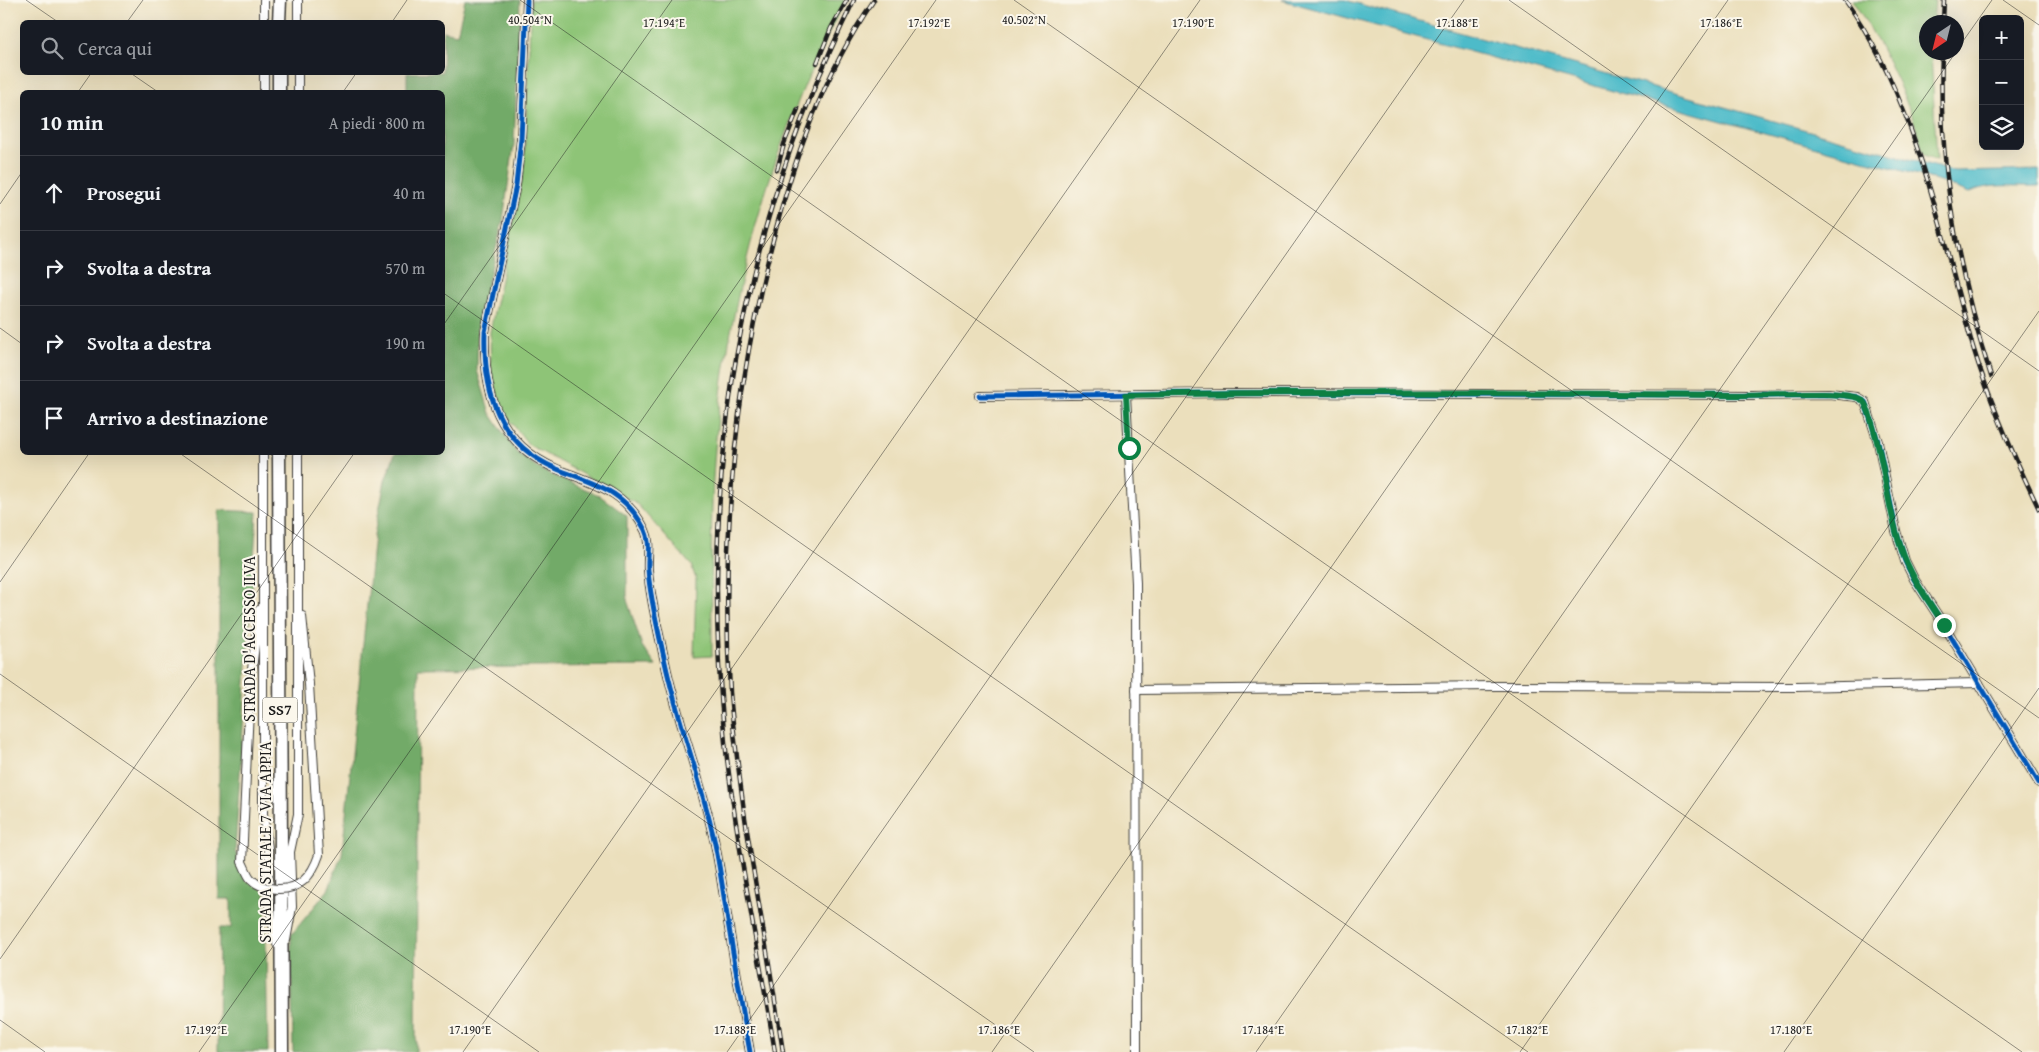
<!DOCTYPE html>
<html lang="it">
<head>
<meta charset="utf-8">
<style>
  :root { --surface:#171b24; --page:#20242c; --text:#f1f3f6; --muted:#9ea1a6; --line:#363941 }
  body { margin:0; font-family:"Gentium Book Plus",serif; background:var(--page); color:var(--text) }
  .controls { position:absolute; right:15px; top:15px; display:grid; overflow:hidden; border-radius:8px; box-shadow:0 5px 20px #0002 }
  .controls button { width:45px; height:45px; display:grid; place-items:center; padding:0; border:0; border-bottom:1px solid var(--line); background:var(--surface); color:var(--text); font:25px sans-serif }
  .compass { position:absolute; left:1919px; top:15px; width:45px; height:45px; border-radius:50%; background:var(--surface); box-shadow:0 5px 20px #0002; rotate:215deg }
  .stop { position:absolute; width:15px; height:15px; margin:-11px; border:4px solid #0b8043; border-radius:50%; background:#fff }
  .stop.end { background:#0b8043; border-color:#fff; box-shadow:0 1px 5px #0008 }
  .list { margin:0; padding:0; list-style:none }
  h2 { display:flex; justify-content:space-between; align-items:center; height:65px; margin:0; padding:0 20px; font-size:21px }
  h2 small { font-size:16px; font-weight:400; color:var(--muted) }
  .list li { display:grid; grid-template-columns:32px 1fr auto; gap:15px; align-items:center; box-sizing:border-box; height:75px; padding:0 20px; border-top:1px solid var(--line) }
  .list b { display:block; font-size:19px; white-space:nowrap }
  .list em { font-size:16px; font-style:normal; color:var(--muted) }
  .icon { flex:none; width:28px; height:28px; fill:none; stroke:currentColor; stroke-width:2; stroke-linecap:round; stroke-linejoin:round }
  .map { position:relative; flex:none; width:2039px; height:1052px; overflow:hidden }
  .search { position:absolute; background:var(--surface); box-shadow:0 5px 20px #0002; left:20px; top:20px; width:425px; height:55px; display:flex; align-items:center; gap:12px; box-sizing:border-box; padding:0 18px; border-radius:8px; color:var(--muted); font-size:19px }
  .panel { position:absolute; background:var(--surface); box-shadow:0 5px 20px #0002; left:20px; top:90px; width:425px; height:365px; border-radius:8px }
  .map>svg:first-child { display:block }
  .green { fill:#8ec477; stroke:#55704a }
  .forest { fill:#72aa68; stroke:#476342 }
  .water { fill:#4ebbc9; stroke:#356c72 }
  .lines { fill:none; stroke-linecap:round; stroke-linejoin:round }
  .street-casing { stroke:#3b3934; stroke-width:10 }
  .primary-casing { stroke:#3b3934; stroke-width:15 }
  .street { stroke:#fff; stroke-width:8 }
  .primary { stroke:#fff; stroke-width:12 }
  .rail-casing { stroke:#1c1c1c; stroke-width:4.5 }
  .rail { stroke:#fbf7ec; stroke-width:2.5; stroke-dasharray:8; stroke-linecap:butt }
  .street-bridge-casing { stroke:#3b3934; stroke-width:10; stroke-linecap:butt }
  .street-bridge { stroke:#fff; stroke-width:8 }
  .cycleway-casing { stroke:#fbf7ec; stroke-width:8 }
  .cycleway { stroke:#0057b8; stroke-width:5 }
  .route { stroke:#0b8043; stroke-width:6 }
  .ticks { fill:none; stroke:#1c1c1c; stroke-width:1; stroke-opacity:0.45 }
  .labels { text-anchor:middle; stroke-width:4; stroke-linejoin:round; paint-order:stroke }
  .shield { fill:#fbf7ec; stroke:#5f5e5a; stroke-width:1 }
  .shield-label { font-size:15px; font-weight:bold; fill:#1c1c1c }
  .street-label { font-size:16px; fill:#1c1c1c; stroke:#fbf7ec }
  .ticks-label { font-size:12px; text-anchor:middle; fill:#1c1c1c; stroke:#fbf7ec; stroke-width:4; stroke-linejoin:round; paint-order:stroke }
</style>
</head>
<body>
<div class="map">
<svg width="2039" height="1052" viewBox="0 0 2039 1052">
  <rect width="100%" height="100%" fill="#fbf7ec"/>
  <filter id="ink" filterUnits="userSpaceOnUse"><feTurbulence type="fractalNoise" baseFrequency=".02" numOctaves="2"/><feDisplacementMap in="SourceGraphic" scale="10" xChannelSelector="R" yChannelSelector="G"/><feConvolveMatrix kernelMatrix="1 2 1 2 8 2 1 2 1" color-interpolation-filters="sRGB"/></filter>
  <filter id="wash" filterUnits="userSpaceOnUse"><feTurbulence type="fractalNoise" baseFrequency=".0096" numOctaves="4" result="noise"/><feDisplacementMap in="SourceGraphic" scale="20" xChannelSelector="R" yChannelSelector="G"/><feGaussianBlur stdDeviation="1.12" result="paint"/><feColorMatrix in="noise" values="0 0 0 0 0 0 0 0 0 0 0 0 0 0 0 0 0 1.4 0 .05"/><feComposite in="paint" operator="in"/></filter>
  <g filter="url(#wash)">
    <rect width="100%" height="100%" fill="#ebdfbc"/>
    <g class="green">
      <path d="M531,0H846C769,141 722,317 713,478C710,537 712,597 712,656L694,657L696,579L691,565L637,504L529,445L504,413L491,374L490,332L524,169Z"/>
      <path d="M1852,0H1935L1933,22H1926V52L1931,53L1937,160L1924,155C1921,148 1920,140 1918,133C1902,87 1879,39 1852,0Z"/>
    </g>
    <g class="forest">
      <polygon points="465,0 520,0 514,144 503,220 478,323 477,370 490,413 516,452 541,470 599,495 627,516 627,600 642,646 656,666 418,668 416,1052 293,1052 291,935 328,890 342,854 374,535 385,481 395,453 442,452 442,92 407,92 407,73 442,72 443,31 457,34"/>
      <polygon points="219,510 257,512 235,851 246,880 265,891 268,1052 218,1052 219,928 231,928 231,899 219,899"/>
    </g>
    <path class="water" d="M1282,0H1345L1955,172L2039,170V186C2017,187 1988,182 1969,193L1940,181Z"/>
  </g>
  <g filter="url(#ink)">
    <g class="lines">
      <g class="street-casing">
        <g id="street">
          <polyline points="298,0 298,22"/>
          <path d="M527,0L521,139L516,185L485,332C483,392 498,444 557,469C594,484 625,490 645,530C651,542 647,557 648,570C650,598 659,634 665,662C677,719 699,774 712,831C718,854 721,879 725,903C733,953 741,1002 750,1052"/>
          <polyline points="264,22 264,0"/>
          <polyline points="298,72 298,92"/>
          <polyline points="264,92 264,72"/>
          <polyline points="1126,395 1136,583 1137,1052"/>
          <polyline points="980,396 1233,393 1751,395 1829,394 1857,397 1865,402 1878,442 1896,531 1905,561 1914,579 1944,625 2039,783"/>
          <polyline points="263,452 263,814 268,848 269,905 277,944"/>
          <polyline points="302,616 309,684"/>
          <polyline points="250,687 259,610"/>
          <polyline points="1136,690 1495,686 1796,687 1979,683"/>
          <polyline points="286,940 292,907 290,852 298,814 298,452"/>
        </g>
      </g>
      <g class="primary-casing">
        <g id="primary">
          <polyline points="279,22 280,0"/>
          <polyline points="279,92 279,72"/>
          <polyline points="279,452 282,1052"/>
        </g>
      </g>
      <use href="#street" class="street"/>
      <use href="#primary" class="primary"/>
      <g class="rail-casing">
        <g id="rail">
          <path d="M1845,0C1918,102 1939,230 1973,347C1990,403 2014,457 2039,509"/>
          <polyline points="1943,22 1944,0"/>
          <path d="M1942,52C1938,163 1957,271 1991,376"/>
          <polyline points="817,63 831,28 847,0"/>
          <polyline points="777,170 784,144 798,109"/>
          <path d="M775,1052C758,949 737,846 725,742C706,559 720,371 775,196C796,128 823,64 854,0"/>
          <path d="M783,1052C771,971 756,891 744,811C739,771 733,732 730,692C721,542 734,390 772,244C794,158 823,75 874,0"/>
        </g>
      </g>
      <use href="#rail" class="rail"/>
      <g class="street-bridge-casing">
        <path id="street-bridge" d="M250,687L242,862C245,867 247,875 251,879C259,887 267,888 277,889C300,890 312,876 319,855L309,684"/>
      </g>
      <use href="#street-bridge" class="street-bridge"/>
      <g class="cycleway-casing">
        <g id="cycleway">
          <path d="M527,0L521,139L516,185L485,332C483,392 498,444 557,469C594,484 625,490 645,530C651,542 647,557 648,570C650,598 659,634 665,662C677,719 699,774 712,831C718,854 721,879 725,903C733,953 741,1002 750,1052"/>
          <polyline points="980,396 1233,393 1751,395 1829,394 1857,397 1865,402 1878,442 1896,531 1905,561 1914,579 1944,625 2039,783"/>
        </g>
      </g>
      <use href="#cycleway" class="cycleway"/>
    </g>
  </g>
  <g class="lines" filter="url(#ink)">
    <path class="route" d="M1129,448L1126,395C1328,391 1530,393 1732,395C1753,396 1852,389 1863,401C1868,406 1870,416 1872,423C1885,464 1887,507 1901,548C1910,576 1928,600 1944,625"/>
  </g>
  <path class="ticks" d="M26,0L58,22M520,0L2022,1052M1014,0L2039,718M1509,0L2039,371M2003,0L2039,25M127,22L143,0M392,22L407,0M1956,51L1992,0M129,72L158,92M78,92L92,72M343,92L357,72M0,204L22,172M442,292L1528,1052M442,327L672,0M0,328L22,344M178,452L1034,1052M0,582L90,452M0,674L539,1052M0,959L355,452M0,1020L45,1052M199,1052L936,0M463,1052L1200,0M727,1052L1464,0M992,1052L1728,0M1256,1052L1956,52M1520,1052L2039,311M1784,1052L2039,688"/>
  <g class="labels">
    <rect class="shield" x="262.5" y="697.5" width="35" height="25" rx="4"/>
    <g class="shield-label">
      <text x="280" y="715">SS7</text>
    </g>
    <g class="street-label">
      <text transform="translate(249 639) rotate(-90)" y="6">STRADA D'ACCESSO ILVA</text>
      <text transform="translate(265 842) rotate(-90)" y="6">STRADA STATALE 7 VIA APPIA</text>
    </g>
  </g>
  <g class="ticks-label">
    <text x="1024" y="24">40.502°N</text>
    <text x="530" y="24">40.504°N</text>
    <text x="664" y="27">17.194°E</text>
    <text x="929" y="27">17.192°E</text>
    <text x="1193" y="27">17.190°E</text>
    <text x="1457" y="27">17.188°E</text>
    <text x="1721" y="27">17.186°E</text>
    <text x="206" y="1034">17.192°E</text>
    <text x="470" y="1034">17.190°E</text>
    <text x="735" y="1034">17.188°E</text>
    <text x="999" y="1034">17.186°E</text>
    <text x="1263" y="1034">17.184°E</text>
    <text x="1527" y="1034">17.182°E</text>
    <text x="1791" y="1034">17.180°E</text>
  </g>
</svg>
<div class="controls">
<button>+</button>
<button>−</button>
<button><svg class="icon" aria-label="layers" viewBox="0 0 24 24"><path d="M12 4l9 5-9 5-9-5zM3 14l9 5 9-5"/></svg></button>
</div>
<svg class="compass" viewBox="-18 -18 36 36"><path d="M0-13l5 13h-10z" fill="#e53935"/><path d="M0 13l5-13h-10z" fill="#9ea1a6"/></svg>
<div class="stop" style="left:1129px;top:448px"></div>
<div class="stop end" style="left:1944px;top:625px"></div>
<div class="search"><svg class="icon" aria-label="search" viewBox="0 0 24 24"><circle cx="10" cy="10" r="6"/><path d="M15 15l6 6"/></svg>Cerca qui</div>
<section class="panel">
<h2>10 min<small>A piedi · 800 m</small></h2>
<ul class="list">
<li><svg class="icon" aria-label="ahead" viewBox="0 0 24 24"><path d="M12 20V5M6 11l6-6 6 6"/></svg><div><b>Prosegui</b></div><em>40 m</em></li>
<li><svg class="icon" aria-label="right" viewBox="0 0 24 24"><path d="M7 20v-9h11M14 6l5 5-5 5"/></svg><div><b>Svolta a destra</b></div><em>570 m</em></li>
<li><svg class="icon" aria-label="right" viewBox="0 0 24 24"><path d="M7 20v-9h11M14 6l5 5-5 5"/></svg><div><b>Svolta a destra</b></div><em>190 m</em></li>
<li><svg class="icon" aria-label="arrive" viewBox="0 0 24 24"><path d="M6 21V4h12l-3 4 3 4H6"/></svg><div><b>Arrivo a destinazione</b></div></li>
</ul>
</section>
</div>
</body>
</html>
